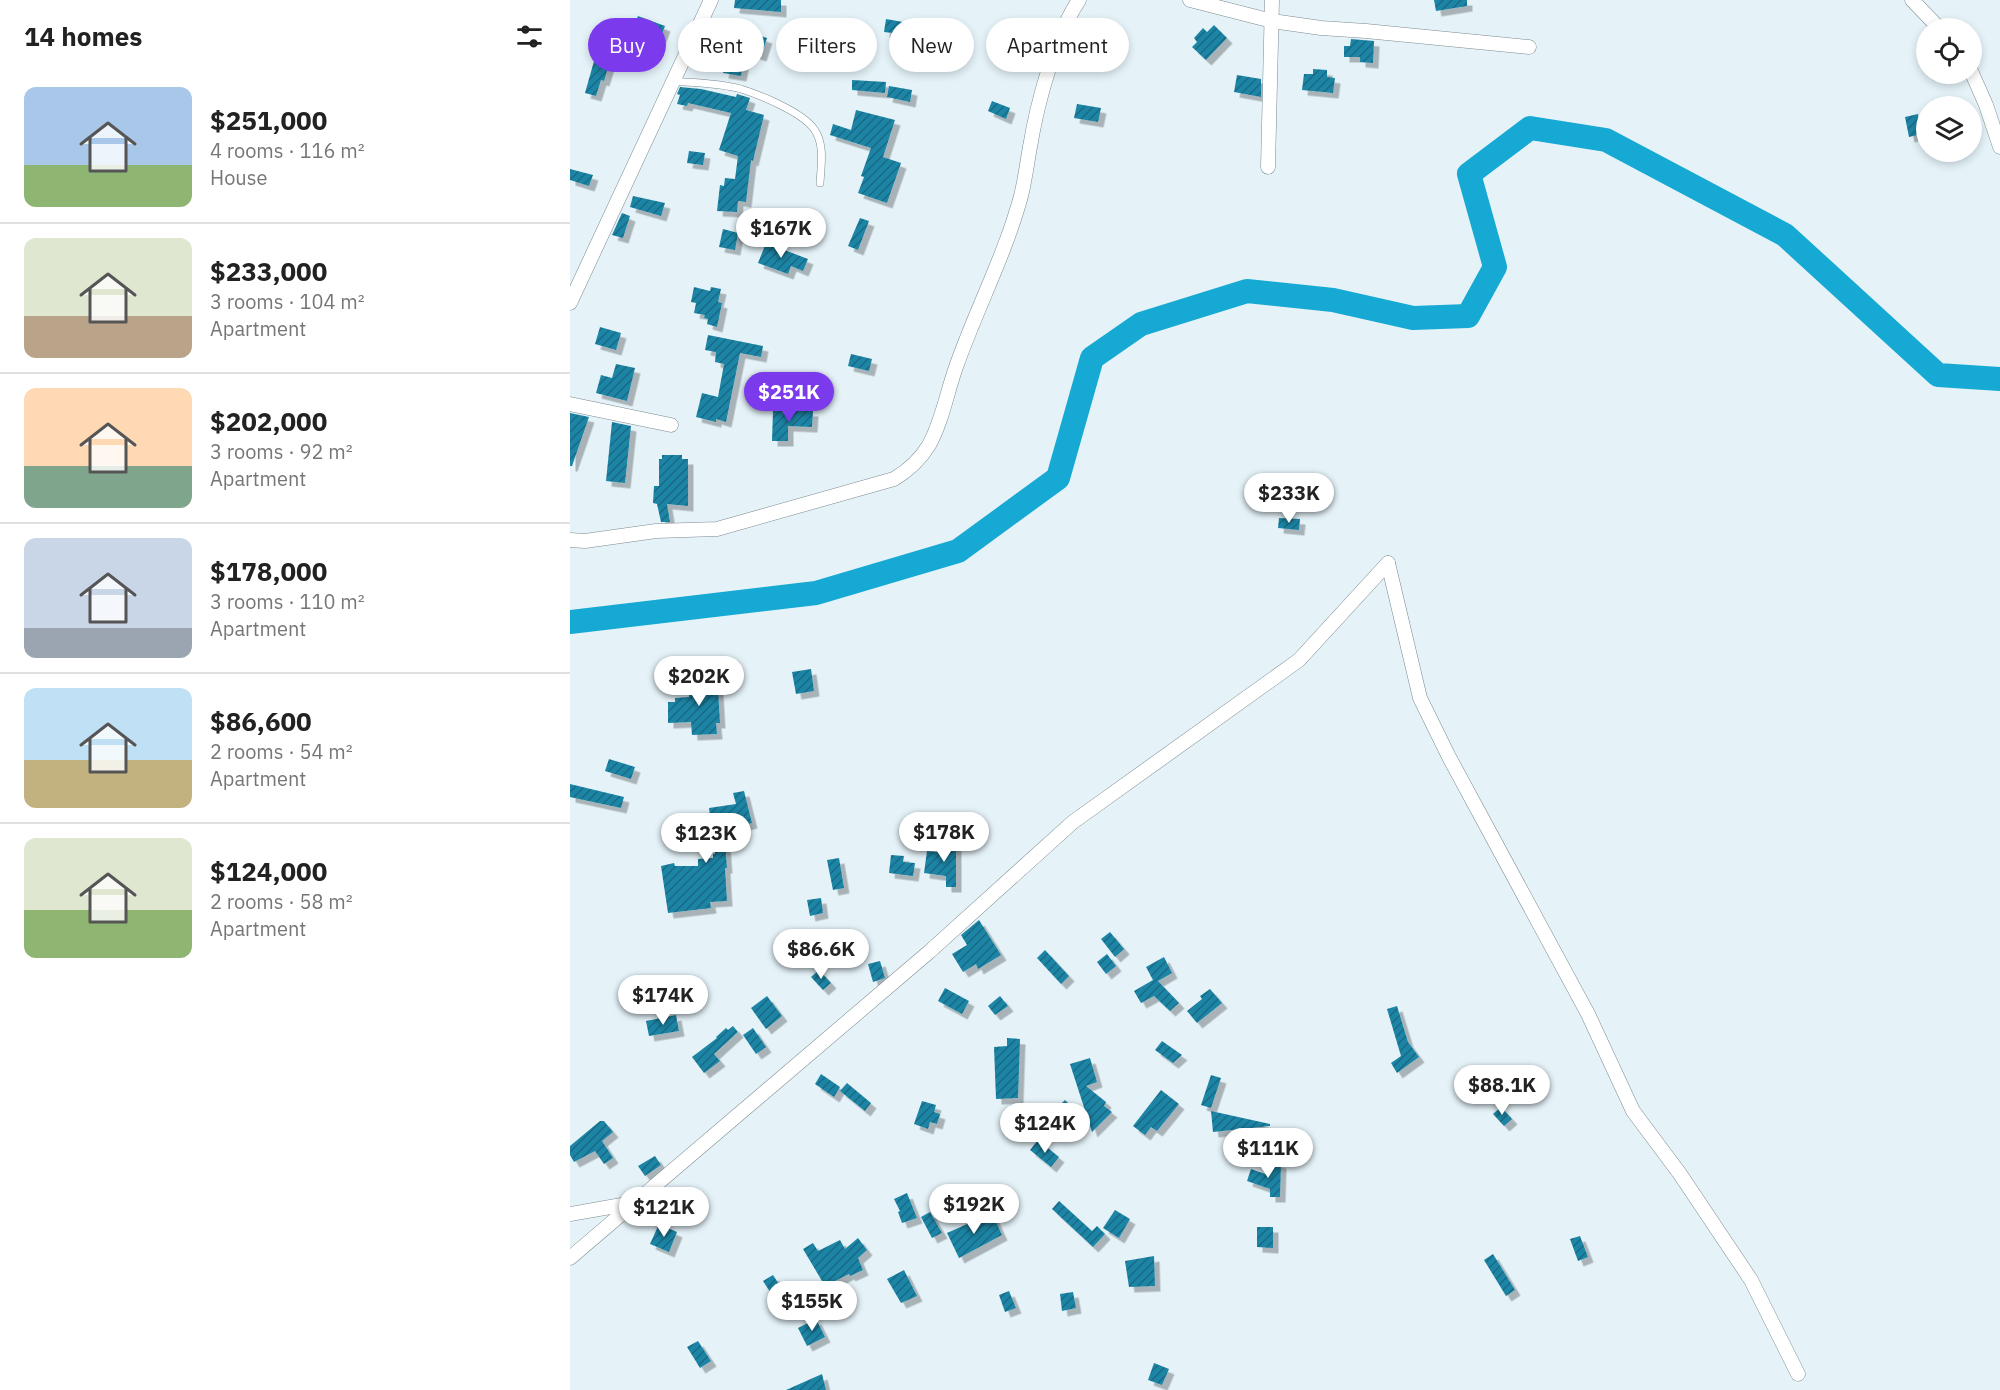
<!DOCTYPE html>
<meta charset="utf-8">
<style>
:root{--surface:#fff;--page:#f2f2f2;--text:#222;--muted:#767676;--line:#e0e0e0;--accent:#7c3aed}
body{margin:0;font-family:"IBM Plex Sans",sans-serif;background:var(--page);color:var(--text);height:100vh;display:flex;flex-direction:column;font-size:22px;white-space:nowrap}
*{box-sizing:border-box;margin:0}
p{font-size:20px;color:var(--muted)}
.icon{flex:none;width:33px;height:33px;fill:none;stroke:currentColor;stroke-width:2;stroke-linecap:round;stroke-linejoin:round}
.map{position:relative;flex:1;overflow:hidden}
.details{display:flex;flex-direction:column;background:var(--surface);width:570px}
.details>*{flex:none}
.hud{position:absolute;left:18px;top:18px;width:570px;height:54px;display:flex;gap:12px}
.fabs{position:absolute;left:1346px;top:18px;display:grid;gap:12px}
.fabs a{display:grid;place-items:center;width:66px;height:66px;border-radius:50%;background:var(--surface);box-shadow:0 3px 9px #0003;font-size:30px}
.price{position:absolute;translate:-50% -51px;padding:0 14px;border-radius:21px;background:#fff;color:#222;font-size:20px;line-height:39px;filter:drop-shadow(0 2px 3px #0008)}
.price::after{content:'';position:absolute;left:50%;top:36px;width:18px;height:14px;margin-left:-9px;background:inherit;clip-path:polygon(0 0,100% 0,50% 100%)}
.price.current{background:var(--accent);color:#fff}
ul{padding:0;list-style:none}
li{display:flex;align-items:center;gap:18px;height:150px;padding:0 24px}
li+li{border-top:2px solid var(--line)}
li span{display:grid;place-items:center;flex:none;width:168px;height:120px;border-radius:12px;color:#555}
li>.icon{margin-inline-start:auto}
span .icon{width:72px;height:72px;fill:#fffc;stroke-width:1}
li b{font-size:26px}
h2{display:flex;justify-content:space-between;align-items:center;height:72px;padding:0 24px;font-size:26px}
.chip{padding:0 21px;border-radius:27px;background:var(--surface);box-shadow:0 3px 9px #0003;font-size:21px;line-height:54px}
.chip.current{background:var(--accent);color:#fff}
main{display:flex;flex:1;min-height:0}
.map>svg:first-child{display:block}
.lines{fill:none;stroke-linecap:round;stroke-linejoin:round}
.river{stroke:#16a9d4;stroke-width:24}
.building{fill:url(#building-hatch);filter:url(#shadow)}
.service-casing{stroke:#7d8a90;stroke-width:8}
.minor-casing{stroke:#7d8a90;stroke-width:15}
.service{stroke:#fff;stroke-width:7}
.minor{stroke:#fff;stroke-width:14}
</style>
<main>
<section class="details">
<h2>14 homes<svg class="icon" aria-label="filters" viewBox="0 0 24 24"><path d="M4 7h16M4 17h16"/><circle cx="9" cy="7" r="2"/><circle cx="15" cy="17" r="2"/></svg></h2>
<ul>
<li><span style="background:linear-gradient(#a9c7e8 65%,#8fb573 0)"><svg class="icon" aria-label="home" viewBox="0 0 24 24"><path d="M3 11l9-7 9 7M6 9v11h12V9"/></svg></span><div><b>$251,000</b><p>4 rooms · 116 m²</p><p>House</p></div></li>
<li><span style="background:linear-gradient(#dfe7d0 65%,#b9a48a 0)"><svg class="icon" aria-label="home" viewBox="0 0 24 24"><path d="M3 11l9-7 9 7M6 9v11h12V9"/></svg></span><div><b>$233,000</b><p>3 rooms · 104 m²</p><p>Apartment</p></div></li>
<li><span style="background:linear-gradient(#ffd9b3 65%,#7fa58c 0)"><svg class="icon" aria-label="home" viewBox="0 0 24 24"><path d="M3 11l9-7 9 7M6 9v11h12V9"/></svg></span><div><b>$202,000</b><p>3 rooms · 92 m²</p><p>Apartment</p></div></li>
<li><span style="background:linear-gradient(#c9d6e8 75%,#9aa5b1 0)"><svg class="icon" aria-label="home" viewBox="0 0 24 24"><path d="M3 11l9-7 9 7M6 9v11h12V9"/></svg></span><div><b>$178,000</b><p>3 rooms · 110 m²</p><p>Apartment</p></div></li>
<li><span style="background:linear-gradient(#bfe0f5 60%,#c2b280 0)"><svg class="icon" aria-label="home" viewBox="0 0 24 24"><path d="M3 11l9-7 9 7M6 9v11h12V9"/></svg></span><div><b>$86,600</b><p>2 rooms · 54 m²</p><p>Apartment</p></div></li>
<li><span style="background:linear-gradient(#dfe7d0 60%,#8fb573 0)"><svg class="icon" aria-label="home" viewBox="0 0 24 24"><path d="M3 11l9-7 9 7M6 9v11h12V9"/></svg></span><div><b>$124,000</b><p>2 rooms · 58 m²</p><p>Apartment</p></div></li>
</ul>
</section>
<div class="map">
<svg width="1430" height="1390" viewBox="0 0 1430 1390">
<defs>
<pattern id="building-hatch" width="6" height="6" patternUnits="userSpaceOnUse" patternTransform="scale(1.5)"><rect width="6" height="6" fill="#1d85a5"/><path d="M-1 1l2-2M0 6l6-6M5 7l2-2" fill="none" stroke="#186b85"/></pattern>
<filter id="shadow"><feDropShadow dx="5.5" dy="5.5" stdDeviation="0" flood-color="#0004"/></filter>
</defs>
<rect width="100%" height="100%" fill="#e5f3f9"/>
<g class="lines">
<polyline class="river" points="0,622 246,593 388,551 488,478 522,358 571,324 677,291 763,300 843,318 898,316 925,267 899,174 960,128 1036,140 1215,235 1368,375 1430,379"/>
</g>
<g class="building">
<polygon points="165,0 211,0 211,12 164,8"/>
<polygon points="864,0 897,0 897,6 866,11"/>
<polygon points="68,16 95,26 90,39 63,28"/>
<polygon points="316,19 333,22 331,34 314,32"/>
<polygon points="644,25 657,38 636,60 622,47 627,42 624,38 633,28 637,32"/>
<polygon points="184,34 197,38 191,56 179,52"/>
<polygon points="781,39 804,41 803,63 790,62 790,57 774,57 774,46 780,46"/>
<polygon points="158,45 176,49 171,76 153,73"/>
<polygon points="28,47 43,51 34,81 31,80 26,96 15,93"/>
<polygon points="743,69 757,70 757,77 765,78 763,93 732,90 734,74 743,74"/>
<polygon points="667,75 691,79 691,97 664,92"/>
<polygon points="282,80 316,82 315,93 282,90"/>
<polygon points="319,86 342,90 340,102 317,97"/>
<polygon points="110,87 131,89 166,97 167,94 180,98 176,110 194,115 183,161 181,160 176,202 168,201 167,212 147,211 150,185 154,186 155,178 165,179 168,156 149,150 161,113 118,103 117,106 107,104 110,95 107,94"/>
<polygon points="422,101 440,108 436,119 418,111"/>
<polygon points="507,104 531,108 528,122 504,118"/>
<polygon points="286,110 325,120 313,157 331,163 317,203 288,193 294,177 291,176 301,148 260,135 263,124 281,130"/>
<polygon points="1348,114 1352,134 1339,137 1335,117"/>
<polygon points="119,151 135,153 133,165 117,163"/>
<polygon points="0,169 23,175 19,186 0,180"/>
<polygon points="63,196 95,203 91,216 60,207"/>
<polygon points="52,213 60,216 53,238 42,235"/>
<polygon points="290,218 299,221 288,250 278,246"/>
<polygon points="153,229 168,233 165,250 149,247"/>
<polygon points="196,243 238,259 233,271 221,266 218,274 188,263"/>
<polygon points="124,287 140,291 141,287 151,289 148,302 152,303 147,327 137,324 138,319 134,318 135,315 124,313 126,303 121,302"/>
<polygon points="30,327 51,333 46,350 25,344"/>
<polygon points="138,335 193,346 191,357 170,353 156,422 146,419 146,422 126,417 132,393 148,397 154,364 145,362 146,352 135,350"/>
<polygon points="281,354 302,359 299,371 278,366"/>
<polygon points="46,364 65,368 57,401 26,393 31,375 42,378"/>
<polygon points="203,410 243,411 242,427 218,426 218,441 202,441"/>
<polygon points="0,413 19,417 2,466 0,466"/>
<polygon points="42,422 61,426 55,483 36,481"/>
<polygon points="92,455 112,455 112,459 118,459 118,506 97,504 100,522 91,522 87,504 83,503 84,486 89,486 89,459 92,459"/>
<polygon points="709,518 730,519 729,530 708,528"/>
<polygon points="241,669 244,691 226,694 222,672"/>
<polygon points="153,671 153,689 148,689 150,723 146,723 147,734 122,735 121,722 98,723 98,702 105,702 105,698 119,697 119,688 141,687 141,672"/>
<polygon points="39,759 65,767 61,779 35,771"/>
<polygon points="0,784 54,797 51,808 0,797"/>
<polygon points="174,791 182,823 154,830 157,868 155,868 157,901 140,902 141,908 98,913 91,866 104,863 105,866 128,866 128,859 143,858 143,854 145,854 139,808 166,804 163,793"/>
<polygon points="376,837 386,837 386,887 376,887 376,876 354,873 357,851 376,853"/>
<polygon points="321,855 334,856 333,862 345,863 343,876 319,873"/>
<polygon points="269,858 274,888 263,890 257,860"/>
<polygon points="251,898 253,913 240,916 237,900"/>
<polygon points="409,920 431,955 408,969 406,964 393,972 382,954 397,945 391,935"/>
<polygon points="540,932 554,949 545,957 531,939"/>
<polygon points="235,944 257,946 255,957 234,954"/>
<polygon points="475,950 499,976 491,984 467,958"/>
<polygon points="537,954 546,966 536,974 527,962"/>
<polygon points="594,957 602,973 588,981 609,1003 600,1011 584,996 571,1003 564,991 583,980 576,967"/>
<polygon points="310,961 315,978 303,982 298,964"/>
<polygon points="249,970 261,983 253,990 241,977"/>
<polygon points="375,988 399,1001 392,1014 368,1001"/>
<polygon points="640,989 652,1003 627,1023 617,1011 632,999 630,996"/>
<polygon points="197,996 212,1016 196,1029 181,1008"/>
<polygon points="430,996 438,1006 425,1015 418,1006"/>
<polygon points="827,1006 838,1042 849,1057 827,1073 821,1063 831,1056 817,1009"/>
<polygon points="106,1015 109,1031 79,1036 76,1021"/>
<polygon points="163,1026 168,1032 144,1054 150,1061 134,1073 122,1057 147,1038 146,1037 156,1028 158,1030"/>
<polygon points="183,1028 196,1047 186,1054 173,1035"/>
<polygon points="437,1038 450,1039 448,1098 426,1099 424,1047 437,1046"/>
<polygon points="592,1041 612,1055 603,1063 585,1050"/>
<polygon points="520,1058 527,1082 516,1086 536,1102 534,1106 542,1112 522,1132 500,1064"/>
<polygon points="251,1074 270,1087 264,1097 245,1084"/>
<polygon points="641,1075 651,1078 641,1108 631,1105"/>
<polygon points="277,1083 301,1103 295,1111 270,1091"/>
<polygon points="591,1090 609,1104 587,1131 581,1127 575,1135 563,1126"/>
<polygon points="495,1100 511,1116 503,1125 486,1109"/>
<polygon points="352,1101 366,1105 364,1112 370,1114 367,1124 360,1122 358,1129 344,1124"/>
<polygon points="456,1104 457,1118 441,1119 440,1105"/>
<polygon points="931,1107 942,1119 934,1126 923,1114"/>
<polygon points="641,1111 700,1124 700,1126 643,1132"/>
<polygon points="30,1121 34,1121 43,1132 32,1141 43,1158 34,1164 25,1151 4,1162 0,1155 0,1146"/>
<polygon points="468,1140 489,1157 481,1167 460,1150"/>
<polygon points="85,1156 91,1165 75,1176 68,1166"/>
<polygon points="701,1161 711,1163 710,1197 700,1197 700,1189 677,1181 681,1169 698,1175"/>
<polygon points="337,1193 347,1218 332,1223 328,1212 330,1211 324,1199"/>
<polygon points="489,1201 522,1231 527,1226 535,1234 523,1247 482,1209"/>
<polygon points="545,1210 560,1219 549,1238 533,1228"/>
<polygon points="360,1212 372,1233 362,1238 351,1217"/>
<polygon points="422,1213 432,1235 389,1258 377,1233"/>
<polygon points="89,1224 107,1232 99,1252 80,1244"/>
<polygon points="687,1227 703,1227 703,1248 687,1247"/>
<polygon points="1010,1236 1018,1257 1008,1261 1000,1239"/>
<polygon points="288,1238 297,1250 288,1258 293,1270 280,1276 279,1274 255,1286 233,1249 243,1243 248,1251 270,1240 275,1249"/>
<polygon points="923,1254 945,1290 936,1296 914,1260"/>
<polygon points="584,1256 585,1286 559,1287 555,1261"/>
<polygon points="334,1270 347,1296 331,1303 317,1279"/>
<polygon points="203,1275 223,1306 213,1312 193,1281"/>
<polygon points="439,1291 446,1308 435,1312 429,1295"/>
<polygon points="503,1292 506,1308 492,1311 490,1294"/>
<polygon points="246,1319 255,1337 237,1346 228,1328"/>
<polygon points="128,1341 141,1361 130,1368 117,1347"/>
<polygon points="584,1363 599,1369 592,1385 578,1380"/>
<polygon points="252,1374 256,1390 216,1390"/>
</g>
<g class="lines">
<g class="service-casing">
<path id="service" d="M102 81C125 83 149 83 171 89 190 95 232 112 244 129 255 144 251 165 250 183"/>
</g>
<g class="minor-casing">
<g id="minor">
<polyline points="620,0 702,21 751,28 796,31 959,47"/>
<polyline points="1342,0 1369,28"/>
<polyline points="1401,71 1416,105 1430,147"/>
<polyline points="698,167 702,0"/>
<polyline points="0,303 141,0"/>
<polyline points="0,404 101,425"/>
<path d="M0 540 15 541 86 531 147 529 324 479C339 470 350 460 359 445 372 422 377 392 386 367 406 310 435 255 451 196 455 180 457 163 460 147 467 104 485 36 509 0"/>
<polyline points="818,563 850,698 879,757 1018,1014 1063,1111 1110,1174 1181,1280 1228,1374"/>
<polyline points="0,1214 63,1203"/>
<polyline points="0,1258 359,952 503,822 729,660 818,563"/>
</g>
</g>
<use href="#service" class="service"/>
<use href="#minor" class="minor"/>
</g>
</svg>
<div class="fabs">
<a><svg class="icon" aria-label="locate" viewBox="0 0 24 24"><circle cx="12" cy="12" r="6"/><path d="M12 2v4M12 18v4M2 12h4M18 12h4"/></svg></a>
<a><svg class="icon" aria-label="layers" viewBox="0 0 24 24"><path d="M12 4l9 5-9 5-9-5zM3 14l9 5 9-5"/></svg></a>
</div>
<b class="price" style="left:211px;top:259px">$167K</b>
<b class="price current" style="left:219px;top:423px">$251K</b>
<b class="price" style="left:719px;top:524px">$233K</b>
<b class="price" style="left:129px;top:707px">$202K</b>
<b class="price" style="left:374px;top:863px">$178K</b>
<b class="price" style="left:136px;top:864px">$123K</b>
<b class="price" style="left:251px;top:980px">$86.6K</b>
<b class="price" style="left:93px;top:1026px">$174K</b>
<b class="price" style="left:932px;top:1116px">$88.1K</b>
<b class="price" style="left:475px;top:1154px">$124K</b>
<b class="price" style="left:698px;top:1179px">$111K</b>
<b class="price" style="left:404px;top:1235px">$192K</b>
<b class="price" style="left:94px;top:1238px">$121K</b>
<b class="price" style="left:242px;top:1332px">$155K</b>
<div class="hud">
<a class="chip current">Buy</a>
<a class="chip">Rent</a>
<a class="chip">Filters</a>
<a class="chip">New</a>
<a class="chip">Apartment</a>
</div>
</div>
</main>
